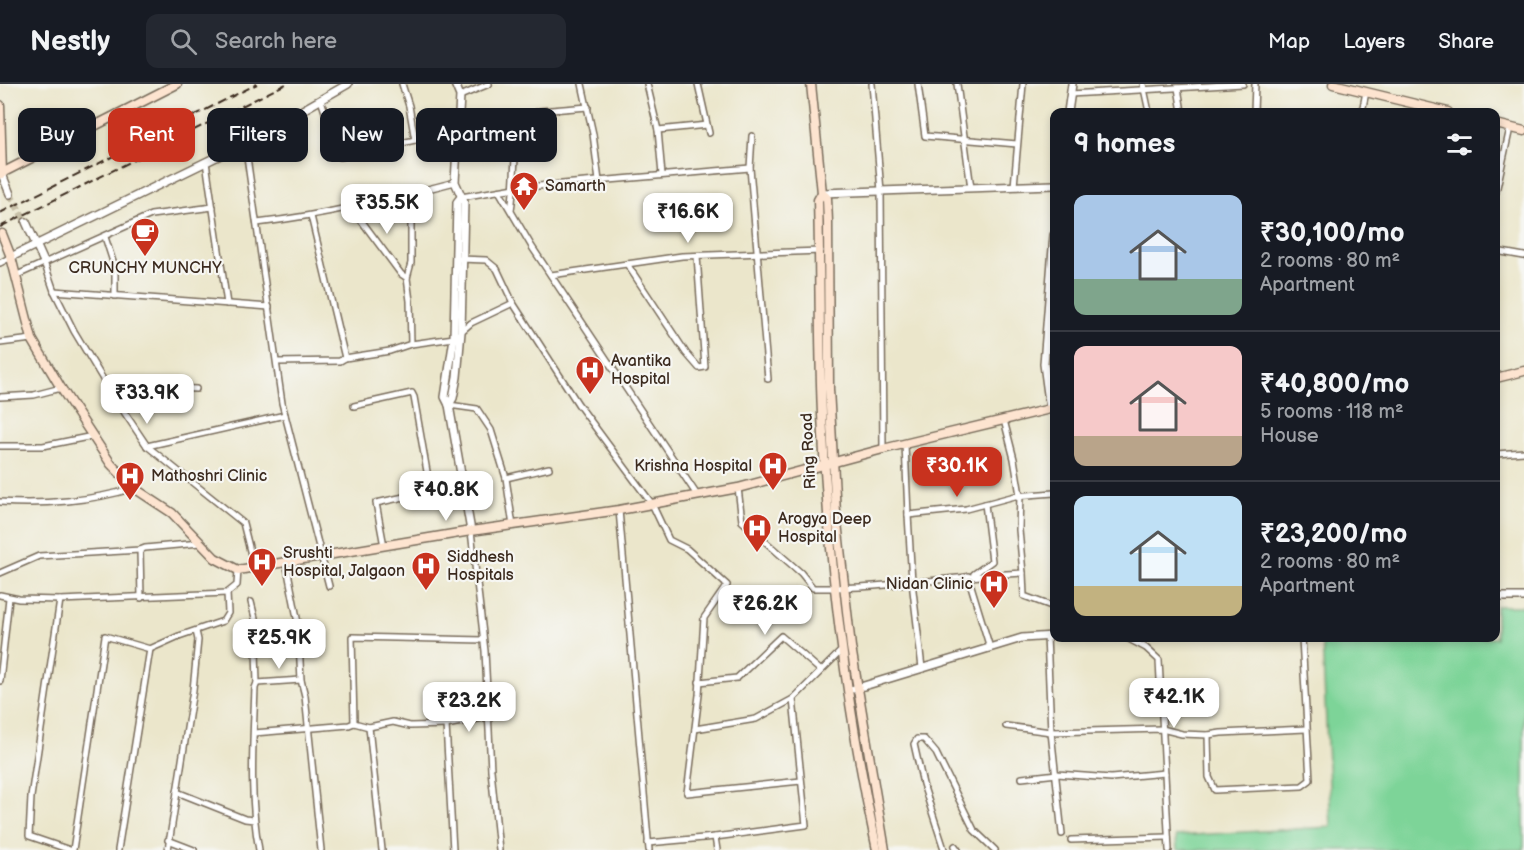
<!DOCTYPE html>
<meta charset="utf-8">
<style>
:root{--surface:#171b24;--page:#242831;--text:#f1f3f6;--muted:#9ea1a6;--line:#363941;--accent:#c8321e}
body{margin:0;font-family:"Balsamiq Sans",sans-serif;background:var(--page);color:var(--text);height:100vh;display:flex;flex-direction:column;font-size:22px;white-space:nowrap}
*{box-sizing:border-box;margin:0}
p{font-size:20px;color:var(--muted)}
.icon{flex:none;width:33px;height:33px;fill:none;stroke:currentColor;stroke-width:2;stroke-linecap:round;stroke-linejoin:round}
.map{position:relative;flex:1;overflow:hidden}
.details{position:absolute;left:1050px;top:24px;width:450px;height:534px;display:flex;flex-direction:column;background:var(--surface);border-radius:12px;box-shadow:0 3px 9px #0003}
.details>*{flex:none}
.guide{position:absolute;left:18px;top:24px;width:570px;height:54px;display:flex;gap:12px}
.price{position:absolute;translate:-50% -51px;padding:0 14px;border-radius:12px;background:#fff;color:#222;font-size:20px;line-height:39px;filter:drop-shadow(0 2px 3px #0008)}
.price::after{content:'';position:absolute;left:50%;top:36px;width:18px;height:14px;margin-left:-9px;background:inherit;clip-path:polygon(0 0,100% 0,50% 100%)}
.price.current{background:var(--accent);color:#fff}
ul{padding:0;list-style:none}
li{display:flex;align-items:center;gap:18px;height:150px;padding:0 24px}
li+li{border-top:2px solid var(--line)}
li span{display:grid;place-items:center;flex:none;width:168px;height:120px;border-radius:12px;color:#555}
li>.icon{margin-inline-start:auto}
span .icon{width:72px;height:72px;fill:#fffc;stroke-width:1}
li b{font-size:26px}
h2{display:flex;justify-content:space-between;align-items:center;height:72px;padding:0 24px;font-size:26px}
.tag{padding:0 21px;border-radius:12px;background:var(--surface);box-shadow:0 3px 9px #0003;font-size:21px;line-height:54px}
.tag.current{background:var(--accent);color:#fff}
header{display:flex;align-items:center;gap:36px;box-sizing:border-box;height:84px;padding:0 30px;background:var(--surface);border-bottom:2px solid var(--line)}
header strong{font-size:28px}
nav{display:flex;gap:33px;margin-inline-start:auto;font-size:21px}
.search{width:420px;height:54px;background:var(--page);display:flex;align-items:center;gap:15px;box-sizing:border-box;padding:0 21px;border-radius:12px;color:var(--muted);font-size:22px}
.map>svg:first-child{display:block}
.green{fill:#7dd498;stroke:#5c7f5b;stroke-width:1.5}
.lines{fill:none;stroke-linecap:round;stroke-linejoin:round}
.tertiary-tunnel{stroke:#c8c0a8;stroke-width:7;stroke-dasharray:7 3.5;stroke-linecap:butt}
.minor-casing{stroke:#796c5b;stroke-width:8}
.tertiary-casing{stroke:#796c5b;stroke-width:10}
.secondary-casing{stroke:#796c5b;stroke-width:11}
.minor{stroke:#fff;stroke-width:5}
.tertiary{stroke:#fff;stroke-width:7}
.secondary{stroke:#fde4d0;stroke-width:8}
.rail{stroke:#3b2a1e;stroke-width:2;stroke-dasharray:9 4.5;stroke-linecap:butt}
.labels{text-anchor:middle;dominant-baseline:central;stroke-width:4.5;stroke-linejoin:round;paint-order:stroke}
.poi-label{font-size:16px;fill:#3b2a1e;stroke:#f6f6f2;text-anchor:start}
.street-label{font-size:16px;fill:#3b2a1e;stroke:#f6f6f2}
</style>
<header>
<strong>Nestly</strong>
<div class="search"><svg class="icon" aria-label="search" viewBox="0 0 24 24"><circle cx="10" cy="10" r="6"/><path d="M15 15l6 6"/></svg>Search here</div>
<nav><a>Map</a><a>Layers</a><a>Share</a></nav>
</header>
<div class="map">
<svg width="1524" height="766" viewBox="0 0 1524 766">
<rect width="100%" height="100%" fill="#f6f6f2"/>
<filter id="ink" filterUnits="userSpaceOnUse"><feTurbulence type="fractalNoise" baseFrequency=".0167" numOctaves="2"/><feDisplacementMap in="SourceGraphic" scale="12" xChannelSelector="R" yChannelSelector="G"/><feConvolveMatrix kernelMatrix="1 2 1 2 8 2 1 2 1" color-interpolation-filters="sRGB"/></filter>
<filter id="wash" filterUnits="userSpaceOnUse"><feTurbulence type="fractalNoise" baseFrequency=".008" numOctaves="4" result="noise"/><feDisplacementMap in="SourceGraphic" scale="24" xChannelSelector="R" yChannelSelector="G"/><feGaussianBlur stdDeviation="1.35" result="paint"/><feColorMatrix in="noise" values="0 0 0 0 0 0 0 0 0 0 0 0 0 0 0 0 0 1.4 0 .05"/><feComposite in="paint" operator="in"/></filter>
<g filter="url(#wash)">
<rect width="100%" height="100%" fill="#ebe6cb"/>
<polygon class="green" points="1496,522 1524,522 1524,766 1177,766 1176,752 1331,743 1322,554 1496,554"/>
</g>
<g filter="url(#ink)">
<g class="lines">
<polyline class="tertiary-tunnel" points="10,110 26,138"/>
<g class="minor-casing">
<g id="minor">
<polyline points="402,0 409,22 415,56"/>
<polyline points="582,0 593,50 599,97"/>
<polyline points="647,0 658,46 662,91"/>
<polyline points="698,0 709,49"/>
<polyline points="872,0 881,107 883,365"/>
<polyline points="918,0 925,52 1017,60"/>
<polyline points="957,0 971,104"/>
<polyline points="1143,0 1149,28"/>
<polyline points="1178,4 1182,28"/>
<polyline points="1070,10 1243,0"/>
<polyline points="460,12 489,0"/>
<polyline points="321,16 340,73 415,56 458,48"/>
<polyline points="1254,28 1255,0"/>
<polyline points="1362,28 1366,8"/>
<polyline points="658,46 707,41"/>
<polyline points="752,52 750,84 768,295"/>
<polyline points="245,59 282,319 329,502"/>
<polyline points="206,78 227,220"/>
<polyline points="1014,102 1023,0"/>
<polyline points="499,107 532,163 697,411"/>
<polyline points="1496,108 1510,44"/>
<polyline points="411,109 411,179 407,194 410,217 411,260"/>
<polyline points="461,113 515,104 750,84"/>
<polyline points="352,124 401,190 407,194"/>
<path d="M511 126C516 96 512 64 522 35L539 27 588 23"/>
<polyline points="311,132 345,274"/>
<path d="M257 139C325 131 390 115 455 98"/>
<polyline points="105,153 115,184 115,212"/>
<polyline points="1496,167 1524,172"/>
<polyline points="460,175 486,176 497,185 513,219 578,320 652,420 669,456 687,465 727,501 704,534 699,611 687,709 801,697"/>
<polyline points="44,178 54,207 74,247 110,307 147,362 243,439 254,483"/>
<polyline points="0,179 11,173"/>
<polyline points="627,180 686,269 699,284 705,283 697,172"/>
<polyline points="551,191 682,172 821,167"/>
<polyline points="15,192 151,131 213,123"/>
<polyline points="54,207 269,223"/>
<polyline points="0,259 32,255"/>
<polyline points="277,278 340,277 345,274 390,267 411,260 454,254 471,239 513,219"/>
<polyline points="110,307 127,302 196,305"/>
<polyline points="0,313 34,311 61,304"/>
<polyline points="449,321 477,325 491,346 506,394 513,442"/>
<polyline points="354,322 412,309 414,313 429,399 418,410 376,419 384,462"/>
<polyline points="905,360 908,431 966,425 1015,412 1054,409"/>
<polyline points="0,362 43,362 93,352"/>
<polyline points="147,362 285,331"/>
<polyline points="1496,370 1524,368"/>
<polyline points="506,394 549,384"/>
<path d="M738 404 742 437 801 489 813 504C883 505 953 492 1023 489L1019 446 1020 411 1014 375 1004 336"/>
<path d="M0 418C43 421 92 417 134 404"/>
<polyline points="619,426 649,766"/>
<polyline points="908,431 912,498 922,584"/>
<polyline points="471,447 485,567 491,686 499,766"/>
<polyline points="140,466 141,514"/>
<polyline points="286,478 298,539 301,596 305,612 321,766"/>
<polyline points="0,489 39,472 140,466 145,464 200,459"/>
<polyline points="1023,489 1024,512 1054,523"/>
<polyline points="974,490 992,477 985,420"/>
<polyline points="968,492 990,564"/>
<polyline points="0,511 19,515 60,516 227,509"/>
<polyline points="60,516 31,713 29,752 70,766"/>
<path d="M251 518 255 534 257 599 255 604C253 658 249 713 259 766"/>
<polyline points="1047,552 1051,648 1062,750"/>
<polyline points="1127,554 1146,564 1159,576 1169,766"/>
<polyline points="0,597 9,514"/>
<polyline points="699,598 737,594 781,552 820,586"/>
<polyline points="257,599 301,596"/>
<polyline points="354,639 352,553 483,556"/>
<polyline points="446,641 453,766"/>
<polyline points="1006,642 1051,648 1162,645 1182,650 1208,651 1221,649 1306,645"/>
<polyline points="369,643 382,766"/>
<polyline points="695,645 756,635 793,615"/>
<polyline points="254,649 349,641 354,639 369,643 393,638 410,642 446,641 488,633"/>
<polyline points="1208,651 1209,693 1215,706 1302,702 1310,696 1302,554"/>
<polyline points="1022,694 1057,690 1111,694 1165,689"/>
<polyline points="177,708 245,735 254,736"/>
<polyline points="168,756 194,766"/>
<polyline points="1071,756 1168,753"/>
<polyline points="648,759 715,753"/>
<polyline points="955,762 958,766"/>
<polyline points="944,765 923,700 914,660 917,655 924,655 936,669 974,746 995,766"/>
<polyline points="73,766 105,552 150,565 179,552 223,537 228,529 227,509 237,501 238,486"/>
<polyline points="118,766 150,565"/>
<polyline points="168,766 193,606 198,556 196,547"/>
<polyline points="717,766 715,753 806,741 793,615 843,565"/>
</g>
</g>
<g class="tertiary-casing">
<g id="tertiary">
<polyline points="1068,28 1072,0"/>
<polyline points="2,90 10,110"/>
<polyline points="822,109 1054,101"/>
<polyline points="461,113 457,118 454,254 445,313 449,321 471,447"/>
<polyline points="26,138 44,178"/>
<polyline points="11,173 245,59 348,0"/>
<polyline points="449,321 453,314 457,293 461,248 464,118 455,98 460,12 455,0"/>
<polyline points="1050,325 1044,280 1054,151"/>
<polyline points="1496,513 1524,513"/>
<polyline points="854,605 1022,554 1054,552"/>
</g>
</g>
<g class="secondary-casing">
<g id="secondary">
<path d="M811 0 822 109 818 116C820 187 819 258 822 330 828 476 846 622 877 766"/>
<polyline points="1333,0 1448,28"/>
<polyline points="0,21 2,90"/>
<polyline points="1496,40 1524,47"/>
<polyline points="0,90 177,0"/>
<polyline points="822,109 827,114 828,138 829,305 836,429 851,563 885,766"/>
<polyline points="2,150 11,173 32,255 61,304 111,380 134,404 172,429 215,474 238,486 471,447 619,426 738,404 883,365 1054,324"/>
<polyline points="1496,294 1524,287"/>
</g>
</g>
<use href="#minor" class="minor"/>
<use href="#tertiary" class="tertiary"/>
<use href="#secondary" class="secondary"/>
<g class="rail">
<polyline points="0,129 257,0"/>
<polyline points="0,143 286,0"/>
</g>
</g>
</g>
<defs>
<g id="temple-pin" transform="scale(1.5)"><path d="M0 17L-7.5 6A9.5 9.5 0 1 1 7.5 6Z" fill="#c8321e" stroke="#f6f6f2"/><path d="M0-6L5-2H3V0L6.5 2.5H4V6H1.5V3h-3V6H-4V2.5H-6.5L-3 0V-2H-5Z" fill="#fff"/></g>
<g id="cafe-pin" transform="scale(1.5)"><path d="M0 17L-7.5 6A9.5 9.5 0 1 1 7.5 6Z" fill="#c8321e" stroke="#f6f6f2"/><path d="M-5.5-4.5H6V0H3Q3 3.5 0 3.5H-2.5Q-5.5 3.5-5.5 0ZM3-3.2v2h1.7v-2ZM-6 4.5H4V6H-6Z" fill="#fff"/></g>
<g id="hospital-pin" transform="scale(1.5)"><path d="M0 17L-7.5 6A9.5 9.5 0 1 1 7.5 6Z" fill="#c8321e" stroke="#f6f6f2"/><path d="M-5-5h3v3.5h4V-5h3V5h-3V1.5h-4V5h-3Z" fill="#fff"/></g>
</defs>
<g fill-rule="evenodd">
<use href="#temple-pin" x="524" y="102"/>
<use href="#cafe-pin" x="145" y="148"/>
<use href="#hospital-pin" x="590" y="286"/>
<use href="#hospital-pin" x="773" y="382"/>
<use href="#hospital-pin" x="130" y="392"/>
<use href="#hospital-pin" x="757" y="444"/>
<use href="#hospital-pin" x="262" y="478"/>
<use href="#hospital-pin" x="426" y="482"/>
<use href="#hospital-pin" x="994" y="500"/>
</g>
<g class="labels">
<g class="poi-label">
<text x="545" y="102">Samarth</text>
<text x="145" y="184" text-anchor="middle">CRUNCHY MUNCHY</text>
<text x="611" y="277">Avantika<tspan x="611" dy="18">Hospital</tspan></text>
<text x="752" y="382" text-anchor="end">Krishna Hospital</text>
<text x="151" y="392">Mathoshri Clinic</text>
<text x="778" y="435">Arogya Deep<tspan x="778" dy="18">Hospital</tspan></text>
<text x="283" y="469">Srushti<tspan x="283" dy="18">Hospital, Jalgaon</tspan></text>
<text x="447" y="473">Siddhesh<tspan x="447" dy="18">Hospitals</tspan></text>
<text x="973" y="500" text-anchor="end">Nidan Clinic</text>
</g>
<g class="street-label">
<text transform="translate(809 367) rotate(-93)">Ring Road</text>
</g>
</g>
</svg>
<b class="price" style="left:387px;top:151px">₹35.5K</b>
<b class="price" style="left:688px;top:160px">₹16.6K</b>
<b class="price" style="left:147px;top:341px">₹33.9K</b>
<b class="price current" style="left:957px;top:414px">₹30.1K</b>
<b class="price" style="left:446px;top:438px">₹40.8K</b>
<b class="price" style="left:765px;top:552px">₹26.2K</b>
<b class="price" style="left:279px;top:586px">₹25.9K</b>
<b class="price" style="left:1174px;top:645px">₹42.1K</b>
<b class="price" style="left:469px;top:649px">₹23.2K</b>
<div class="guide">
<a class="tag">Buy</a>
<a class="tag current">Rent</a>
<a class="tag">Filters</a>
<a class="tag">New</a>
<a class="tag">Apartment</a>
</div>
<section class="details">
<h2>9 homes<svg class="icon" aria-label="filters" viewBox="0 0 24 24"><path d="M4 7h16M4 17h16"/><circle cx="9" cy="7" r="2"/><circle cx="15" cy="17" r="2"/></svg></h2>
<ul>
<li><span style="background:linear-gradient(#a9c7e8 70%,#7fa58c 0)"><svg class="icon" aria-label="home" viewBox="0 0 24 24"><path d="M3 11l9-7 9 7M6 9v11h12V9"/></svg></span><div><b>₹30,100/mo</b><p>2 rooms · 80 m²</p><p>Apartment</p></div></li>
<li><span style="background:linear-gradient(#f6c9c9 75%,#b9a48a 0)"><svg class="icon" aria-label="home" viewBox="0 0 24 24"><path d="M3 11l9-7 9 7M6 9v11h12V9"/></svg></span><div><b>₹40,800/mo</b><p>5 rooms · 118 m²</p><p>House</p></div></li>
<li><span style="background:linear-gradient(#bfe0f5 75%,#c2b280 0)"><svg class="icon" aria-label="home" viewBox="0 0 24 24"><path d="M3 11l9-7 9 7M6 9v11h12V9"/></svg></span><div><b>₹23,200/mo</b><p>2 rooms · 80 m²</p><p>Apartment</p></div></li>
</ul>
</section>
</div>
